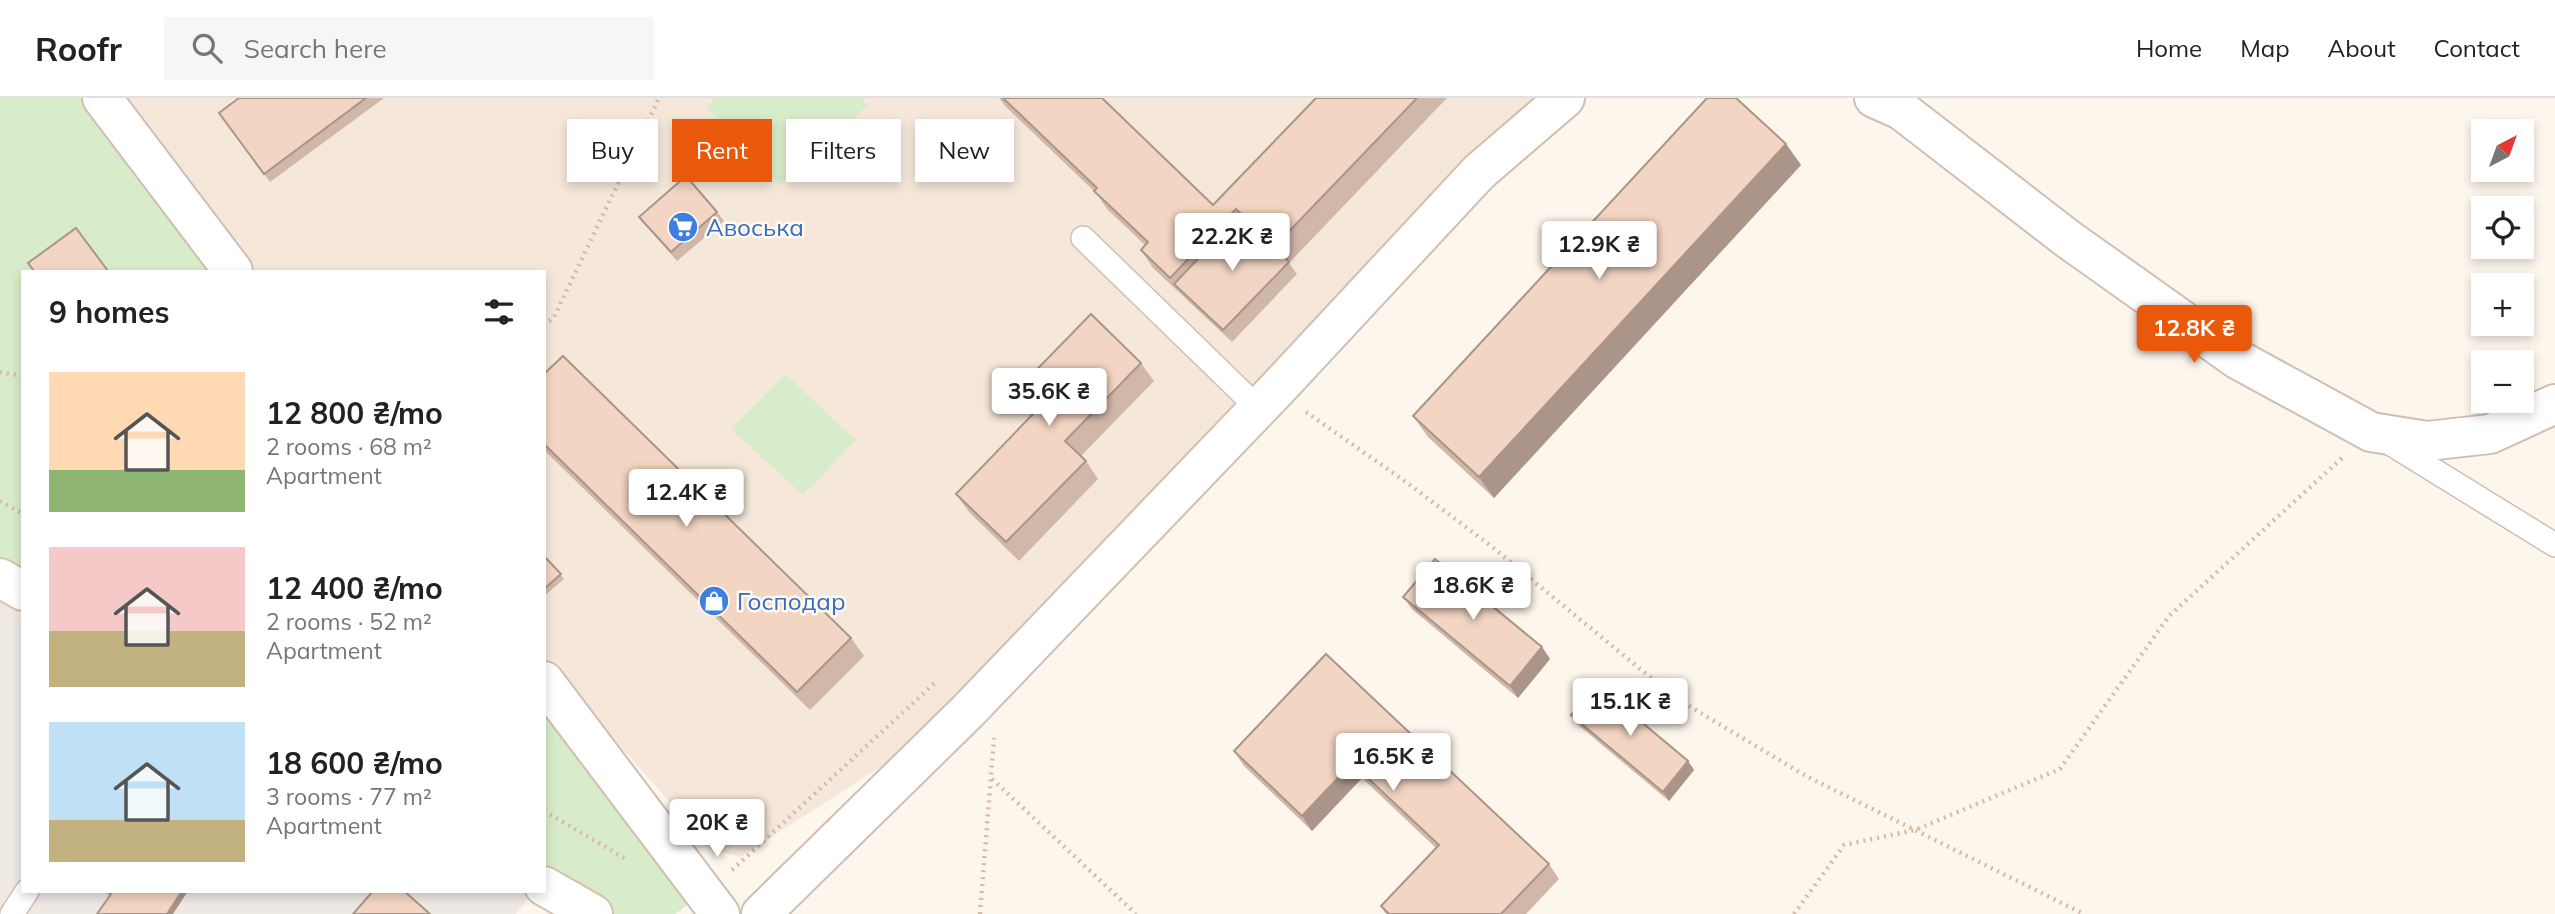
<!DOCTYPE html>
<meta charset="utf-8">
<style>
:root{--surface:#fff;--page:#f6f6f6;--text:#222;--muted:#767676;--line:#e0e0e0;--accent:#ea580c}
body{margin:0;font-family:Mulish,sans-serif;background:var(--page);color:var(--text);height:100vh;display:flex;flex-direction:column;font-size:26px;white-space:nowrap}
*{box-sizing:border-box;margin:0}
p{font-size:23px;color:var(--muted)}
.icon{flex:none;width:38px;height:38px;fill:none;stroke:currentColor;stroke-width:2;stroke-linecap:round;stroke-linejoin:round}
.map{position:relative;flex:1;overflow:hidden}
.drawer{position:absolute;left:21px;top:172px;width:525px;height:623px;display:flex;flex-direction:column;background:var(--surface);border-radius:0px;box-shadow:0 4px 10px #0003}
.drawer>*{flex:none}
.banner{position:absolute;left:567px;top:21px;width:665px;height:63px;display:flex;gap:14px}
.needle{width:46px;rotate:41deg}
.buttons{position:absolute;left:2471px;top:21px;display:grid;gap:14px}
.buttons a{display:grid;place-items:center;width:63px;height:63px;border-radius:0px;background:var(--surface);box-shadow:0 4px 10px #0003;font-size:35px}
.price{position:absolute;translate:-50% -60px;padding:0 16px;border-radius:7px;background:#fff;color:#222;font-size:23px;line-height:46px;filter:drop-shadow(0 2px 4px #0008)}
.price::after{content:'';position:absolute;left:50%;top:42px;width:21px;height:16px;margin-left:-10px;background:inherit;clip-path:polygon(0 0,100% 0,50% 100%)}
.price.on{background:var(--accent);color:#fff}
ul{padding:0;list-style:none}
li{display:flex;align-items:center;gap:21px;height:175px;padding:0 28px}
li span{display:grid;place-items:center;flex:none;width:196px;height:140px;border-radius:0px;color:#555}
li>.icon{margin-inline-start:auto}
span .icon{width:84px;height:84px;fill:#fffc;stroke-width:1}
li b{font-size:30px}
h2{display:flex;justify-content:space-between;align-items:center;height:84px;padding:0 28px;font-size:30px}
.chip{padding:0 24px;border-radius:0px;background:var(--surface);box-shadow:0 4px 10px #0003;font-size:24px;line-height:63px}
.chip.on{background:var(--accent);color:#fff}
header{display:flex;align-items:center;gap:42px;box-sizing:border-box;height:98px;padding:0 35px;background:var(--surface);border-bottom:2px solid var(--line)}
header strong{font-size:33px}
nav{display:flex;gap:38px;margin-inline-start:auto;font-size:24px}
.search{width:490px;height:63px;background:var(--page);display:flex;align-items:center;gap:18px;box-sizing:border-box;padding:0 24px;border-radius:0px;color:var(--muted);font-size:26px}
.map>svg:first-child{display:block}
.residential{fill:#f5e8da}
.industrial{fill:#efe9e4}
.green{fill:#d8ecc9}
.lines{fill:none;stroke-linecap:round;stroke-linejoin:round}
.lane-casing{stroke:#d1beb0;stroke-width:26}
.street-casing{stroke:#d1beb0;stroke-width:42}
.secondary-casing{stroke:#d6c0b0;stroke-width:42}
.path{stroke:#d9b8a5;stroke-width:4.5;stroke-dasharray:2 5;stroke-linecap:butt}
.lane{stroke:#fff;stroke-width:23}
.street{stroke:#fff;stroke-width:38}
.secondary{stroke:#fff;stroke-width:38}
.wall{fill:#d1b7a8}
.shaded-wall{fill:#aa9588}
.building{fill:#f3d5c3;stroke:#aa9588;stroke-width:2}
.labels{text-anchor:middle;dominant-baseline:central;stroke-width:5;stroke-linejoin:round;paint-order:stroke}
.shop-label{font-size:24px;fill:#366cbe;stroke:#fffaf3;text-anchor:start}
</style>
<header>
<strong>Roofr</strong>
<div class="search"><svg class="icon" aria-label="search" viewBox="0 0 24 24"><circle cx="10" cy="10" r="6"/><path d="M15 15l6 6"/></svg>Search here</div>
<nav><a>Home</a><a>Map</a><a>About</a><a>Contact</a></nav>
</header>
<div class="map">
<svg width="2555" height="816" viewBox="0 0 2555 816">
<rect width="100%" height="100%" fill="#fdf6ec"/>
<polygon class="residential" points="102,0 1565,0 968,613 740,759 711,751 544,561 544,173 233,173"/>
<polygon class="industrial" points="0,480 23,493 23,793 534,793 516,816 0,816"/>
<g class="green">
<polygon points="0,0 102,0 233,173 23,173 23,493 0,480"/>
<polygon points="715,0 861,0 868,7 781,87 706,9"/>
<polygon points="785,276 856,342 803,397 731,331"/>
<polygon points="544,583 704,794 675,816 593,816 544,788"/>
</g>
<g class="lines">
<g class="lane-casing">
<g id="lane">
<polyline points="1083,140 1258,310"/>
<polyline points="2388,344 2555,447"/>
<polyline points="12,816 27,793"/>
</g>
</g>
<g class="street-casing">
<g id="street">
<polyline points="102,0 233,173"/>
<polyline points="1874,0 1901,12 2068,141 2237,261 2371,334 2427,343 2490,336 2555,306"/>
<polyline points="544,583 720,816"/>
<polyline points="761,816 968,613 1277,291 1479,74 1565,0"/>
</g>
</g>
<g class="secondary-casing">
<g id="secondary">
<polyline points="0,480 23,493"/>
<polyline points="544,788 593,816"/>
</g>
</g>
<g class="path">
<polyline points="544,228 554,219 659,0"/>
<polyline points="0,274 23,278"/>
<polyline points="1306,314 1406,384 1491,448 1674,599 1806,678 2084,816"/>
<polyline points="0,403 23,416"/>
<polyline points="992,681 1136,816"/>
<polyline points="544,713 628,762"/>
<polyline points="732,772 937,583"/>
<polyline points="980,816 994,640"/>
<polyline points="1794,816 1844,747 1915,732 2060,671 2169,518 2342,360"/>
</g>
<use href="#lane" class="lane"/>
<use href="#street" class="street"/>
<use href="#secondary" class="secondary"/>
</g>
<g class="wall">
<polygon points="239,0 384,0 270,84 219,15"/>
<polygon points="999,0 1102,0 1213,107 1316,0 1447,0 1289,165 1297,176 1232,244 1153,170 1141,152 1145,147 1107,111 1096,95 1005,8"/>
<polygon points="1786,46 1801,67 1494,400 1428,339 1413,318"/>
<polygon points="717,114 724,123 677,163 646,127 639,119"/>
<polygon points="1141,265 1154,283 1081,358 1086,363 1098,381 1019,463 969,414 956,396 1031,319 1026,314 1013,296"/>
<polygon points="544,276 851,540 864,558 810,612 544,352"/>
<polygon points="544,457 564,481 544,498"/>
<polygon points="1403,499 1542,549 1550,561 1518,600 1412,511"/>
<polygon points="1326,556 1549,766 1559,781 1526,816 1386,816 1381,808 1436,750 1362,680 1312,733 1244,668 1234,653"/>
<polygon points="1571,617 1688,663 1694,672 1669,703 1577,626"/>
</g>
<g class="shaded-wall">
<polygon points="1786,46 1801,67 1494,400 1479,379"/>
<polygon points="1542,549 1550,561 1518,600 1510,588"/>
<polygon points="1688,663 1694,672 1669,703 1663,694"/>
<polygon points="1352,665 1362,680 1312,733 1302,718"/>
<polygon points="182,793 188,793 173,816 167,816"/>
</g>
<g class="building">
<polygon points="239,0 366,0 264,76 219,15"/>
<polygon points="1003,0 1102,0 1213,107 1316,0 1417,0 1275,148 1236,111 1170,180 1141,152 1148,144 1094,93 1097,90"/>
<polygon points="1707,0 1736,0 1786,46 1479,379 1413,318"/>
<polygon points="686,78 717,114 671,154 639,119"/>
<polygon points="1240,117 1289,164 1223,232 1174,186"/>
<polygon points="76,130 108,173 34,173 28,165"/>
<polygon points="1091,216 1141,265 1065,343 1086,363 1006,444 956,396 1033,316 1013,296"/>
<polygon points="563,258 851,540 797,594 544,346 544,276"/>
<polygon points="544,458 561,476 544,491"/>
<polygon points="1435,461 1542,549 1510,588 1403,499"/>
<polygon points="1326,556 1549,766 1501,816 1389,816 1381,808 1439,747 1352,665 1302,718 1234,653"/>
<polygon points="1596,586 1688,663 1663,694 1571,617"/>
<polygon points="105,793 182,793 167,816 97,816 111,796"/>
<polygon points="373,793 404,793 430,816 353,816"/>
</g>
<defs>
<g id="supermarket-disc" transform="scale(1.575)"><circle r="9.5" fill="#3f7fe0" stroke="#fffaf3"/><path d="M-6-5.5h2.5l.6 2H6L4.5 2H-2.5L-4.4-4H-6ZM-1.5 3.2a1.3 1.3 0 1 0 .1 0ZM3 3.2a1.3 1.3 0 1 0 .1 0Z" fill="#fff"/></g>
<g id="shop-disc" transform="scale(1.575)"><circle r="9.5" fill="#3f7fe0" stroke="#fffaf3"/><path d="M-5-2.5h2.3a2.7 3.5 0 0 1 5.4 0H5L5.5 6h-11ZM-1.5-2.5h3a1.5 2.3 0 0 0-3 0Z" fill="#fff"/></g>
</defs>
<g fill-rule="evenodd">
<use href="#supermarket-disc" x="683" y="129"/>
<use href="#shop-disc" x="714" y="503"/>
</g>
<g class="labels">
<g class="shop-label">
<text x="706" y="129">Авоська</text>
<text x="737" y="503">Господар</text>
</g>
</g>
</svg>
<div class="buttons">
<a><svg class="needle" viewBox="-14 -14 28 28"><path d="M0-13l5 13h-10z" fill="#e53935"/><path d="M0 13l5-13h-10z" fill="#767676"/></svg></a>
<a><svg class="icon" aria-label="locate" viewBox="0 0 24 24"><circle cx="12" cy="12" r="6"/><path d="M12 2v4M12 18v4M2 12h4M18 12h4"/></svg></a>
<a>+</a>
<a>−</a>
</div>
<b class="price" style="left:1232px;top:175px">22.2K ₴</b>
<b class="price" style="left:1599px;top:183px">12.9K ₴</b>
<b class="price on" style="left:2194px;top:267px">12.8K ₴</b>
<b class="price" style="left:1049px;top:330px">35.6K ₴</b>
<b class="price" style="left:686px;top:431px">12.4K ₴</b>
<b class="price" style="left:1473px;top:524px">18.6K ₴</b>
<b class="price" style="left:1630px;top:640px">15.1K ₴</b>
<b class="price" style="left:1393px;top:695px">16.5K ₴</b>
<b class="price" style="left:717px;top:761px">20K ₴</b>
<div class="banner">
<a class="chip">Buy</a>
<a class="chip on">Rent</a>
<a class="chip">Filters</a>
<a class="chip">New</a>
</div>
<section class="drawer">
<h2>9 homes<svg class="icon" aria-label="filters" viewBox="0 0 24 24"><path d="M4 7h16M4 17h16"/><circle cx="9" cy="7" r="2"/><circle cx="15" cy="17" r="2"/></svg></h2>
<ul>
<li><span style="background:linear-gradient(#ffd9b3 70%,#8fb573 0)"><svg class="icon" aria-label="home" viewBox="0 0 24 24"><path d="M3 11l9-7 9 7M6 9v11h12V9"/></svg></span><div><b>12 800 ₴/mo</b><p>2 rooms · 68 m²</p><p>Apartment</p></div></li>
<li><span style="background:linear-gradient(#f6c9c9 60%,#c2b280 0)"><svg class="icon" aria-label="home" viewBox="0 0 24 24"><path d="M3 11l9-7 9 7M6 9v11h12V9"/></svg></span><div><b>12 400 ₴/mo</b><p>2 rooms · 52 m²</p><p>Apartment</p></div></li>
<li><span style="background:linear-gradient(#bfe0f5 70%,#c2b280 0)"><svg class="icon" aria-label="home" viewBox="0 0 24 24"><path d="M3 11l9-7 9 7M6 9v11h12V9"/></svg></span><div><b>18 600 ₴/mo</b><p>3 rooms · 77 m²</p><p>Apartment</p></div></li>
</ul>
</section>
</div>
